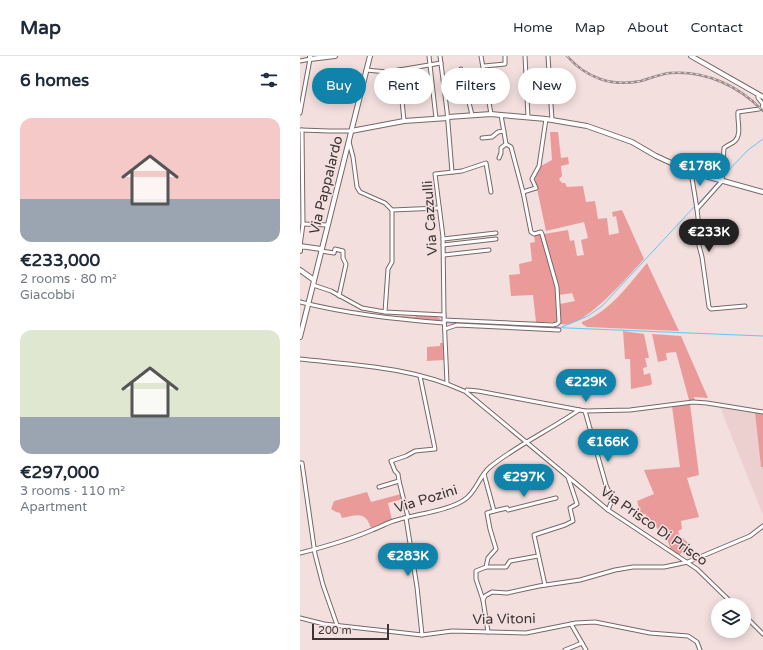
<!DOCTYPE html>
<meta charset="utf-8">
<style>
:root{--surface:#fff;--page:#f2f2f3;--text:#1f2937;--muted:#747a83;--line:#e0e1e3;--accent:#0f83a9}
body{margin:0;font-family:"Varela Round",sans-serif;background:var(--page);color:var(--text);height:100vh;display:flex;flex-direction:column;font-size:15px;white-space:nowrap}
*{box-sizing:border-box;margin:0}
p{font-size:13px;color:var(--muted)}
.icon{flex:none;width:22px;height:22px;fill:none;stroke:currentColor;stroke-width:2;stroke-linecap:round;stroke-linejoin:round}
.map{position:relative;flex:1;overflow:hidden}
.panel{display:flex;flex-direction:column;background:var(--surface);width:300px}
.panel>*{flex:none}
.hud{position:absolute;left:12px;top:12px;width:380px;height:36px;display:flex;gap:8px}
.fabs{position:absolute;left:411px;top:542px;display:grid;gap:8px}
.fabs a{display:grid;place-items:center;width:40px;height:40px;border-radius:50%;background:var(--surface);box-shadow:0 2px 10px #0003;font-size:20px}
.scale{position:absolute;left:12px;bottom:10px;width:77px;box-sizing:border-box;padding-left:4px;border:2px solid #3c3434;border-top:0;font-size:11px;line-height:14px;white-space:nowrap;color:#3c3434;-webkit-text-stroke:3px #f2dfde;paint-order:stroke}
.price{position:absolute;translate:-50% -34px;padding:0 9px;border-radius:14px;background:var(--accent);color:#fff;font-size:13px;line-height:26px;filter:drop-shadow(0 1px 2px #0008)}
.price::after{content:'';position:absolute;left:50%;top:24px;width:12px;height:9px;margin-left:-6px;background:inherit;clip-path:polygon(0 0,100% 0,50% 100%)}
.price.active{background:#222;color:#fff}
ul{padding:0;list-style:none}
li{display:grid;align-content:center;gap:8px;height:212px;padding:0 20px}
li span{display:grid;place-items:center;height:124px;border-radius:12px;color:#555}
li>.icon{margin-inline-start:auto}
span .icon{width:72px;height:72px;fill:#fffc;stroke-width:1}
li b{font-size:17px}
h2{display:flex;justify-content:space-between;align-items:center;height:48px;padding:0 20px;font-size:17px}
.chip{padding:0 14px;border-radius:18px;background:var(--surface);box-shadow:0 2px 10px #0003;font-size:14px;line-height:36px}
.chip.active{background:var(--accent);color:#fff}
header{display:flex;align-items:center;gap:24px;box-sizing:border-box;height:56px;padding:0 20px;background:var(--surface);border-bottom:1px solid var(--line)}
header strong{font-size:19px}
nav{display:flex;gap:22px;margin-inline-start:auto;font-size:14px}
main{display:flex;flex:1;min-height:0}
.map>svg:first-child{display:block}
.built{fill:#ebd0cf}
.green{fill:#ea9b99}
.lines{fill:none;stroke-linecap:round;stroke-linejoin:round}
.stream{stroke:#5dcaf7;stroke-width:1}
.street-casing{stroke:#786867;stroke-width:5}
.secondary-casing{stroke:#786867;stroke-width:6}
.street{stroke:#fff;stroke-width:3}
.secondary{stroke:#fff;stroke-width:4}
.rail-casing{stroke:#988b8a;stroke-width:2.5}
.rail{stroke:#f2dfde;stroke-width:1;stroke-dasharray:3;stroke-linecap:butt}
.labels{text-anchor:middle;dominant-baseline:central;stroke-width:3;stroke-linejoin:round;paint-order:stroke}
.street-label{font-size:14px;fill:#3c3434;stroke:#f2dfde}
</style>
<header>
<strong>Map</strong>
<nav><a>Home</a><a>Map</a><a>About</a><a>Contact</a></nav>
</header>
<main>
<section class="panel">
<h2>6 homes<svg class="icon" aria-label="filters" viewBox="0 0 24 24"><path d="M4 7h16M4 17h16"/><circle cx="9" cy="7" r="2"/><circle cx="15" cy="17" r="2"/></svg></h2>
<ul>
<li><span style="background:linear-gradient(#f6c9c9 65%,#9aa5b1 0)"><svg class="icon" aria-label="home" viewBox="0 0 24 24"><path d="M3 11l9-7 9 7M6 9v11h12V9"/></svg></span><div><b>€233,000</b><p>2 rooms · 80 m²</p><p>Giacobbi</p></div></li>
<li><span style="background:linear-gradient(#dfe7d0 70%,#9aa5b1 0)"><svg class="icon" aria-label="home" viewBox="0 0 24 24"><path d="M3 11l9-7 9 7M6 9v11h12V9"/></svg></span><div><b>€297,000</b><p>3 rooms · 110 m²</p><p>Apartment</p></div></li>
</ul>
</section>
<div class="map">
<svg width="463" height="594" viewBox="0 0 463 594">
<rect width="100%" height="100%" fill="#f2dfde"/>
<polygon class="built" points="420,351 455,357 461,410 463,411 463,459"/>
<g class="green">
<path d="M250 76H258L261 102 268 101 269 108 261 110 262 120 259 123 262 127H265L267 131 283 130 286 146 295 145 298 163 307 162 309 179 319 177 316 160 313 161 312 156 322 154 344 203C330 218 282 275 261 268L260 248 275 245 272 237 259 239 244 178 268 174 270 185 274 184 277 200 284 199 281 184 288 182 284 166 246 175 235 123 241 110 252 104Z"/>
<polygon points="242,178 255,232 257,265 256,266 236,266 233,239 211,240 209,219 220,218 219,208 232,205 230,187 235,186 234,180"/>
<path d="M347 207 379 275 287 271 282 268V266C311 255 328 229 347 207Z"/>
<polygon points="117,259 137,261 141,263 139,265 101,263 101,260 115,261"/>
<polygon points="323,275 344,278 349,302 345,302 347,311 343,312 344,319 350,317 352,327 351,329 331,333 330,303 325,303"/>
<polygon points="352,278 381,280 408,342 394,341 395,344 389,344 376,296 366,297 367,304 358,306"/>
<polygon points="140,287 143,287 144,304 126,305 127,304 127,291 140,290"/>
<polygon points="390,348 399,419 387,422 399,461 381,465 382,473 378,475 381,483 383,482 390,489 379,499 369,493 370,491 363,473 358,474 356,470 347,471 343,468 347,467 346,458 341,459 337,445 354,438 344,414 380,411 372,350"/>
<polygon points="455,357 463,358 463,411 461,411"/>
<path d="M67 436 71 446 101 438 103 443 88 447 92 464 71 472C65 455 58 459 42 462L40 457 36 456 31 453 34 445Z"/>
</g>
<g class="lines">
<g class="stream">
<polyline points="424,119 448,94 463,83"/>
<polyline points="398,148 418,126"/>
<polyline points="146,267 463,280"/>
<polyline points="262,271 288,260 302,250 395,150"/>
</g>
<g class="street-casing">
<g id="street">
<polyline points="129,0 136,62"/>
<polyline points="140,0 147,55 152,116"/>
<polyline points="181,0 191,58"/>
<polyline points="225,0 228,61"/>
<polyline points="248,0 252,64"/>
<polyline points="0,5 10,3 0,57"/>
<polyline points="184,10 205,8 205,0"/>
<polyline points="161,13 172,59"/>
<polyline points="66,14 87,16 141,7"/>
<polyline points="99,14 104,65"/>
<polyline points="1,74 29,75 51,75"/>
<polyline points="182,82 192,81 198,76 204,75"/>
<polyline points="49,86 53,101 57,131 60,136 85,147 92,154 139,152"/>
<polyline points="206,88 211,91 223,136 236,132 232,123 239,110 246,63"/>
<polyline points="199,102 201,97 201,92 206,88 201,59"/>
<polyline points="391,116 397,153"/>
<polyline points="3,168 28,169"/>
<polyline points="143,183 196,177"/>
<polyline points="143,189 196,183"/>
<polyline points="0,190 3,168 2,74"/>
<polyline points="21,195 34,197 35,193 43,195 43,202 46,208 39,240"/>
<polyline points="144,199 189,194"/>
<polyline points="13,229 31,235 62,252 85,256 144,259"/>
<path d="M0 246C47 258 96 263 144 267"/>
<path d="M445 250 411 253 409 251 402 201 397 182 399 171 397 153 422 125 424 92C427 89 432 88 435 85 442 78 437 65 438 56L459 53 462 52 463 48 458 42V38"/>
<polyline points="85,256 88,213 92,206 92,154"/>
<polyline points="144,264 253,269 257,268 259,266 257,231 242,178 241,176 234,178 231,176 223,136"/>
<polyline points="145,273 157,269 259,274"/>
<path d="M0 303C55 309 113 311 164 335"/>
<polyline points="147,327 144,259 143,181 135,118 162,115 186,107 191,136"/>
<polyline points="167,334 178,335 285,355 330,354 393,346 407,347 463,356"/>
<polyline points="166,336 308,454 397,513 434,549"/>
<polyline points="285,355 306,429 310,438 313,442 308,454"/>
<polyline points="0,407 2,407 15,498 23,529 37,569"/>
<polyline points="184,418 194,455 187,457 190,473 196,493 188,502 186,511 176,515 176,523 183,544 188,576"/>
<polyline points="99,425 98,418 95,415 91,405 106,400 115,395 135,393 120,320"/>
<polyline points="79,431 99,425 108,461"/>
<polyline points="194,455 207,452 208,454 256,442"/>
<polyline points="106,462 117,531 122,579"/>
<path d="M0 497C24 491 49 484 72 474 81 471 88 466 97 464 116 458 148 455 164 444 176 437 179 420 190 411 217 389 250 374 279 354"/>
<polyline points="186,511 206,511 210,505 238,500"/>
<polyline points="245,529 234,479 265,469 273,465 270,452 277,448 268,421"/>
<polyline points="183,544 185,540 192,536 207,537 239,530 280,524 315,514 333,511 364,511 388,506 450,480 463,470"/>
<polyline points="444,559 463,578"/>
<polyline points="0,562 24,568 122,579 152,575 226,577 276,567 295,566 350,577 388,580 397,586 400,594"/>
<polyline points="271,568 286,594"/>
<polyline points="265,594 282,587"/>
</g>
</g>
<g class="secondary-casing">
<g id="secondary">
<polyline points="10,0 10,3 35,0"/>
<polyline points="391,0 463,41"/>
<polyline points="148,61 191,58 201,59 246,63 287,70 332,86 356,100 391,116 463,136"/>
<polyline points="51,75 104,65 148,62"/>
<polyline points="0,195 0,190 21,193"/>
<polyline points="0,214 14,224"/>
<polyline points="0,281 70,0"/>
</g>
</g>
<use href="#street" class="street"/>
<use href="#secondary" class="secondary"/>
<g class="rail-casing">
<path id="rail" d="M267 0C286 22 312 31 341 25 351 22 360 18 370 17 405 14 439 30 463 55"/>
</g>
<use href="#rail" class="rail"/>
</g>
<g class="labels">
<g class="street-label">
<text transform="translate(26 129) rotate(-76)">Via Pappalardo</text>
<text transform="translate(130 162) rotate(-94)">Via Cazzulli</text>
<text transform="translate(126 443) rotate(-17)">Via Pozini</text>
<text transform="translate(354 470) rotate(35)">Via Prisco Di Prisco</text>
<text transform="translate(204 563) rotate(-1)">Via Vitoni</text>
</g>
</g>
</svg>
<div class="fabs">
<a><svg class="icon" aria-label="layers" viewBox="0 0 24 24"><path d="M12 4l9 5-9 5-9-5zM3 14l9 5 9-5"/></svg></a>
</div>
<div class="scale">200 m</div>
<b class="price" style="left:400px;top:131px">€178K</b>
<b class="price active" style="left:409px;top:197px">€233K</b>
<b class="price" style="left:286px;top:347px">€229K</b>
<b class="price" style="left:308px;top:407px">€166K</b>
<b class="price" style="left:224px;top:442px">€297K</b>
<b class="price" style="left:108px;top:521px">€283K</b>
<div class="hud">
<a class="chip active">Buy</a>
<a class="chip">Rent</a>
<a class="chip">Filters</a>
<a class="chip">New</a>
</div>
</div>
</main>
